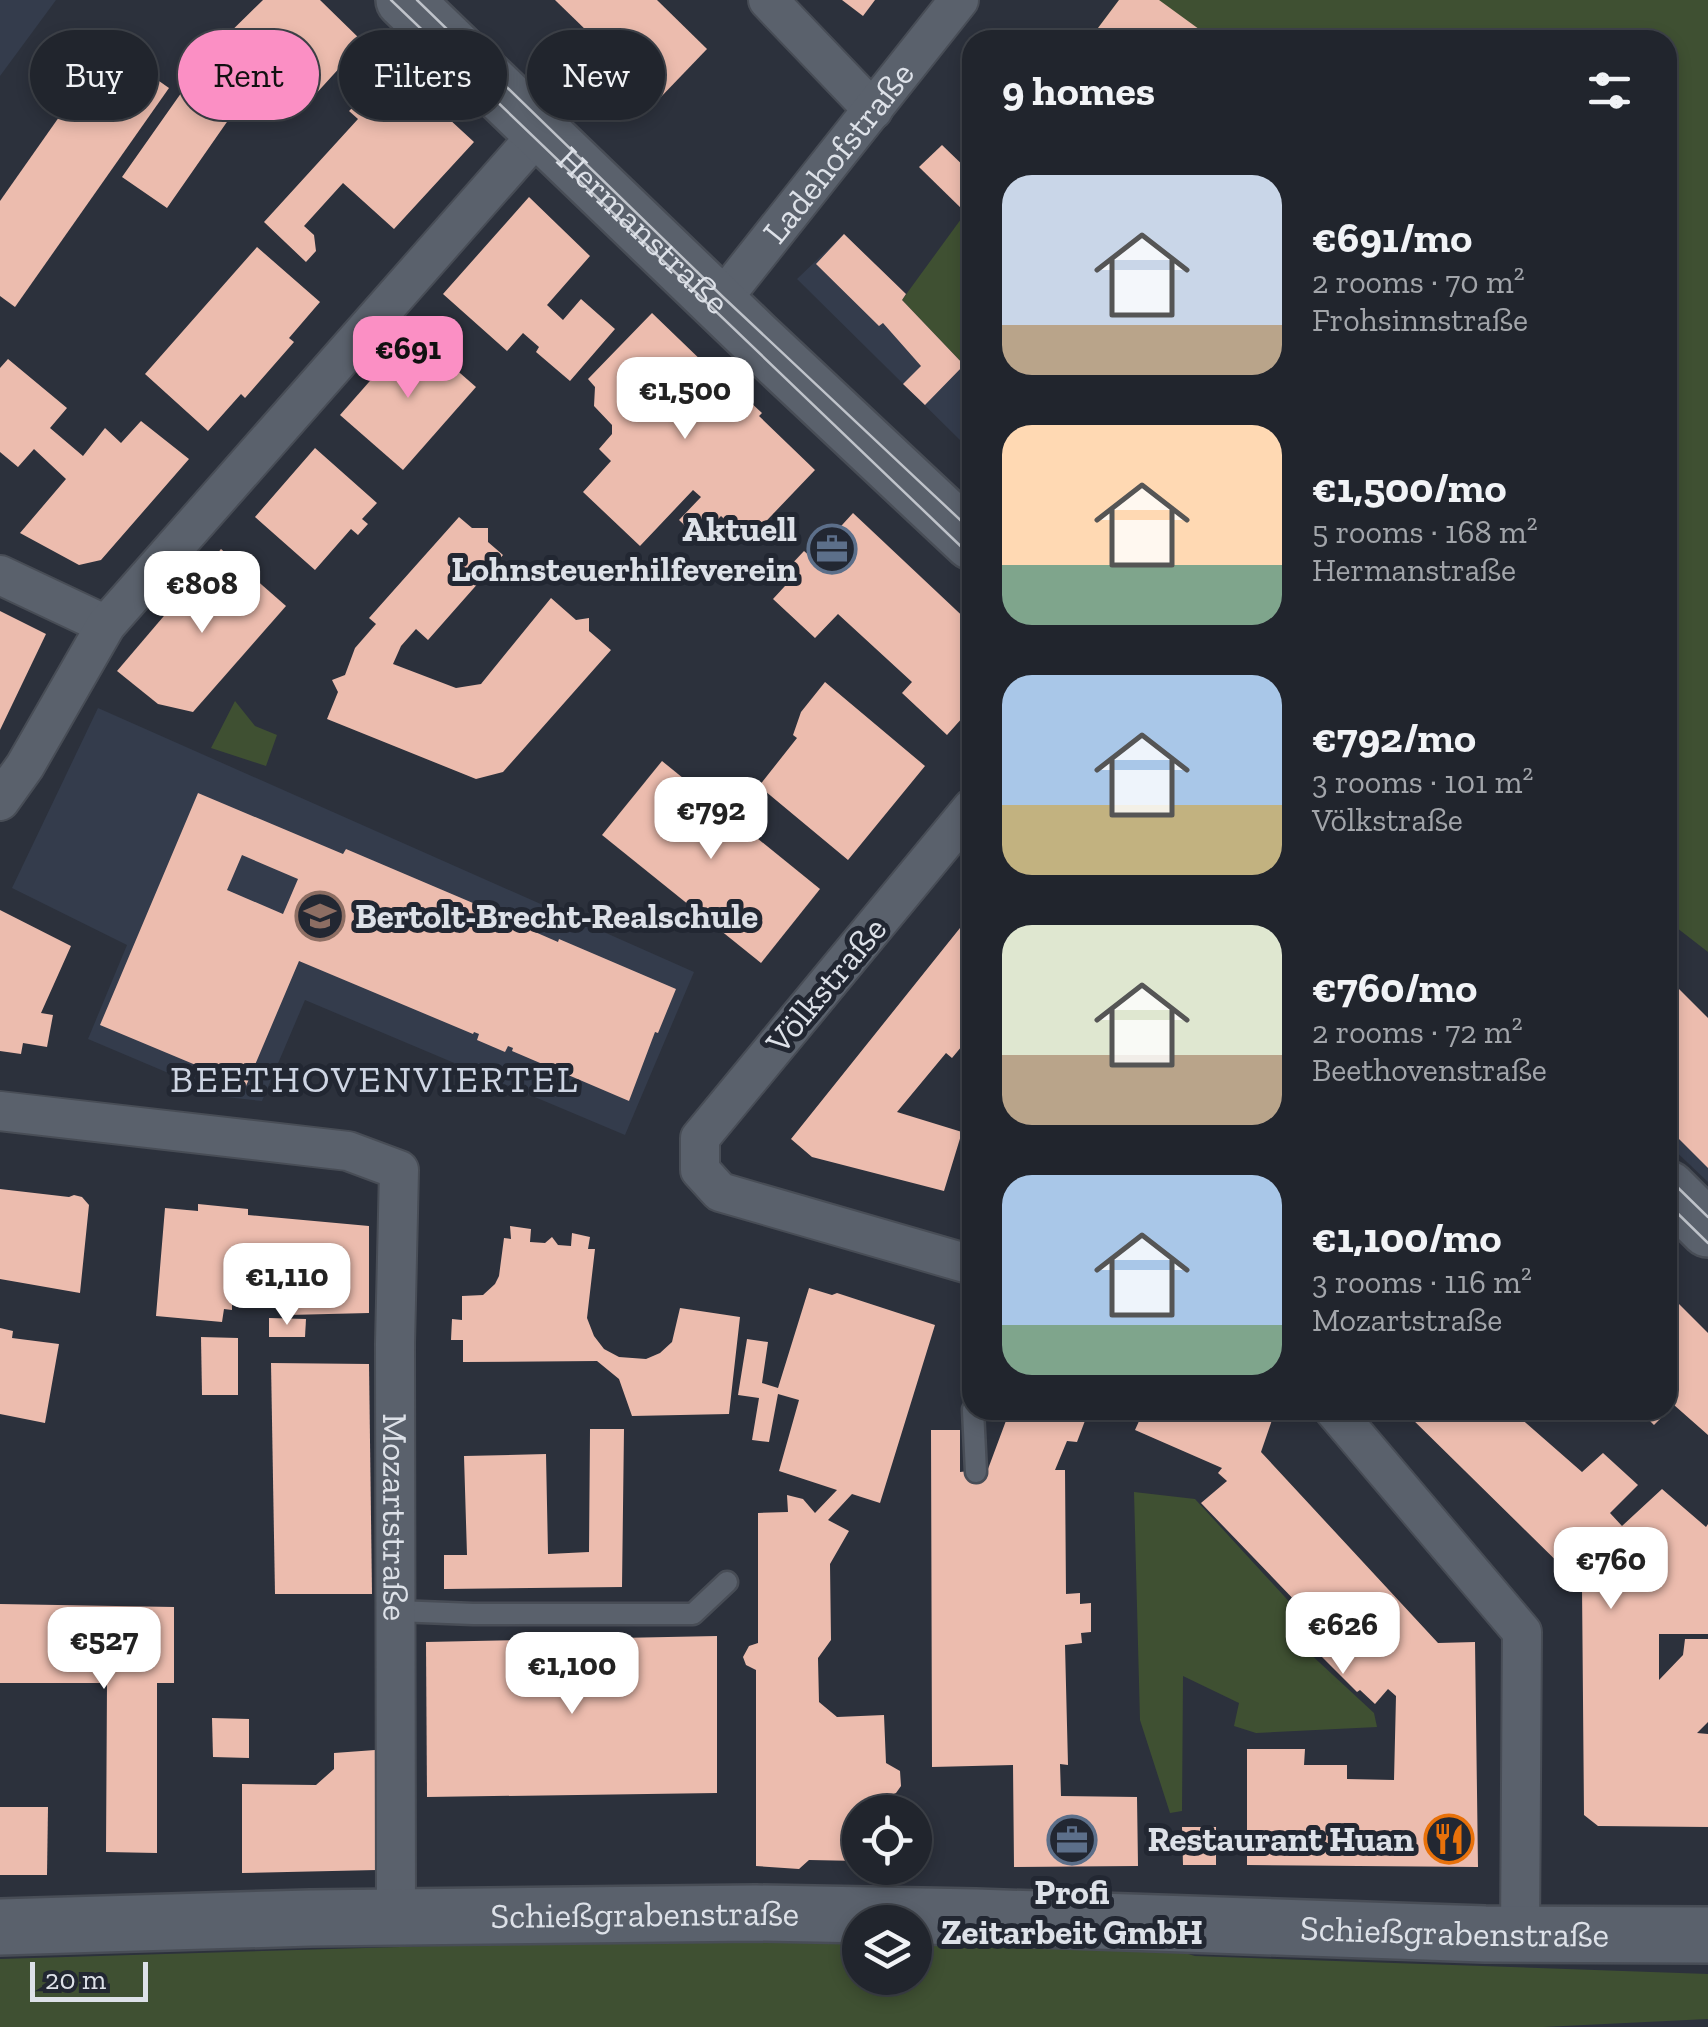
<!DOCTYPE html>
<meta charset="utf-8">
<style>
:root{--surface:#21252d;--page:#2d3139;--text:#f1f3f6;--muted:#a2a5aa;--line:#3e4249;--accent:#fb8fc4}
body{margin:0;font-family:"Zilla Slab",serif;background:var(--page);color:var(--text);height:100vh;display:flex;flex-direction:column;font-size:38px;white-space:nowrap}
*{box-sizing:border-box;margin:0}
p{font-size:32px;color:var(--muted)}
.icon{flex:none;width:55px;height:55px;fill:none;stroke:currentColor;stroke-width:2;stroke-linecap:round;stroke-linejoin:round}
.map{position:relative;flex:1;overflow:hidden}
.sheet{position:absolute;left:962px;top:30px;width:715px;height:1390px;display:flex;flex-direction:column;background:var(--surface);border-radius:30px;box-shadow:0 5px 15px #0003,0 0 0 2px var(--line)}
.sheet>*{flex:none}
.banner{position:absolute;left:30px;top:30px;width:782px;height:90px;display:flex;gap:20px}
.controls{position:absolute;left:842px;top:1795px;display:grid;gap:20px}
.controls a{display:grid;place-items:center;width:90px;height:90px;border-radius:50%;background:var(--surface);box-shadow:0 5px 15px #0003,0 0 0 2px var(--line);font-size:50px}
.scale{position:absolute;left:30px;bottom:25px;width:118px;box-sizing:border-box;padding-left:10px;border:5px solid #dde1e8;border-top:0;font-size:28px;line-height:35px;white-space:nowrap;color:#dde1e8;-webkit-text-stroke:8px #222732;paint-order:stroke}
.price{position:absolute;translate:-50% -85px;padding:0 22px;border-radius:20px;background:#fff;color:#222;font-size:32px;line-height:65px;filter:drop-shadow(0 2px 5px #0008)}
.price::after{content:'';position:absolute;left:50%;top:60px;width:30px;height:22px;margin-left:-15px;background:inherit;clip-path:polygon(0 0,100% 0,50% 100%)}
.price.active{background:var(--accent);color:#111}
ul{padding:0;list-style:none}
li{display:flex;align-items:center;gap:30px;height:250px;padding:0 40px}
li span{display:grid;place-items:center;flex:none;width:280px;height:200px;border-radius:30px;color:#555}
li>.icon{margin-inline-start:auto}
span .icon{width:120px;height:120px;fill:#fffc;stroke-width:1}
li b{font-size:42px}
h2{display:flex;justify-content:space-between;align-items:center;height:120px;padding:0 40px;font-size:42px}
.chip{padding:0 35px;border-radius:45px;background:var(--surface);box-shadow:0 5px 15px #0003,0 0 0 2px var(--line);font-size:35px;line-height:90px}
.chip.active{background:var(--accent);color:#111}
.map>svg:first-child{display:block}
.built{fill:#343c4c}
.green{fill:#3f5032}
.building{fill:#ecbcae;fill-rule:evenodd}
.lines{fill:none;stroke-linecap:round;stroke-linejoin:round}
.lane-casing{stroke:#484d56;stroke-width:25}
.street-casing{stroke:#484d56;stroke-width:42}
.secondary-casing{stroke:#484d56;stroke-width:60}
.lane{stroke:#5a616c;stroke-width:20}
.street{stroke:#5a616c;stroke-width:38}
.secondary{stroke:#5a616c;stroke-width:55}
.tram{stroke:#bfc3ca;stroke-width:2.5}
.labels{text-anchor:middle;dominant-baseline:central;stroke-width:10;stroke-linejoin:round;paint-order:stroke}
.street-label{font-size:35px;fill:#dde1e8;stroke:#222732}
.poi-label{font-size:35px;font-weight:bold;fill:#dde1e8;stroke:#222732;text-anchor:end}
.neighbourhood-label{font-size:38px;letter-spacing:2.5px;fill:#ced5e3;stroke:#222732}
</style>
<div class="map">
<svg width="1708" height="2027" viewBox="0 0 1708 2027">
<rect width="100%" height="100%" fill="#2c313c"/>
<g class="built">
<polygon points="0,0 56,0 0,76"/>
<polygon points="844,234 906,294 903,300 964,365 972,379 972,437 962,442 797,279"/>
<polygon points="98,708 694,972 625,1135 305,1000 262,1101 225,1097 88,1039 127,945 12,888"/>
<polygon points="1708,1049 1708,1182 1668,1144 1668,1104"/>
</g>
<g class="green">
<polygon points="1119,0 1708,0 1708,952 1668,921 1668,40 1089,40"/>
<polygon points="972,204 972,379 964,365 902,300"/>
<polygon points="235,701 255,726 277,735 266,766 211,748"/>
<polygon points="1134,1492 1195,1499 1317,1632 1306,1650 1374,1713 1377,1727 1256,1733 1234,1726 1239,1703 1183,1676 1182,1811 1170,1813 1140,1720"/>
<polygon points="799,1935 860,1935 860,1978 915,1978 915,1936 1143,1941 1195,1956 1708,1974 1708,2019 1543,2027 0,2027 0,1959"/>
</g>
<g class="building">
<polygon points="263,0 320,0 363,42 313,97 276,70 259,91 252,86 167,208 122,177 210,52"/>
<polygon points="555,0 657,0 707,49 658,100"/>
<polygon points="842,0 875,0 863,16"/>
<polygon points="1119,0 1159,0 1214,40 1089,40"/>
<polygon points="109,46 169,88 15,307 0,296 0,201"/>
<polygon points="398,72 474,142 394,229 343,183 304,226 314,235 316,251 306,262 264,222 358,119 349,111 360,100 367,106"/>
<polygon points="942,145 972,174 972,204 966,213 919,167"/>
<polygon points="529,197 590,256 547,305 563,320 581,299 615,329 570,381 536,352 539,347 523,333 507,351 443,294"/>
<polygon points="844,234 906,294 902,300 964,365 925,405 903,384 921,366 883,323 879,326 816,264"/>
<polygon points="257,247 320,302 289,338 294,342 245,398 241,394 208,431 145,374"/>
<polygon points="652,313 735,393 737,390 762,413 759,416 815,470 751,537 746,532 742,536 721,516 699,539 679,520 701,497 693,490 640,546 583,492 611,461 599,449 612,434 612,425 594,406 595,387 588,379"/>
<polygon points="413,332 476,387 403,470 340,415"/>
<polygon points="8,359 67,408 50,428 83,456 105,428 121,443 141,421 189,459 101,560 79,565 20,533 66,479 34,449 18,467 0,452 0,368"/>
<polygon points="315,448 377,503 362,519 368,524 358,535 351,529 315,570 255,517"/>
<polygon points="853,513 972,625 972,707 947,735 902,693 912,682 838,614 815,638 773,599 796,574 789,567 804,551 812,558"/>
<polygon points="459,517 472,528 488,528 488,542 503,555 428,640 416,629 401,646 393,664 456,688 481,684 551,598 576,620 589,618 589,631 611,650 503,772 476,779 327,719 338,692 332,680 345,675 355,648 376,624 369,618"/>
<polygon points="221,549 286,606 193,712 158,704 117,671"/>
<polygon points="0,611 46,634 0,730"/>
<polygon points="825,682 925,766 848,860 759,786 797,738 793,735 801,712"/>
<polygon points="662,761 820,889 761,963 602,835"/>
<path d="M198 793 343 854 346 849 520 923 519 925 558 942 559 939 676 989 658 1033 655 1032 629 1101 512 1051 513 1048 508 1046 505 1052 477 1040 479 1034 474 1032 473 1034 299 961 246 1086 100 1025ZM242 855 298 879 283 914 227 890Z"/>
<polygon points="0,910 71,946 41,1013 53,1015 47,1047 23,1043 21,1054 0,1051"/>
<polygon points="972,913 972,1034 952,1058 946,1053 897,1112 962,1132 944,1191 812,1157 791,1139"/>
<polygon points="1668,978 1708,1018 1708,1168 1668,1128"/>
<polygon points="0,1189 69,1197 74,1195 82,1197 89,1205 80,1293 0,1279"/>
<polygon points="198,1204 248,1209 248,1215 369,1226 369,1313 288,1315 288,1289 242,1285 232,1291 232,1310 224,1309 222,1322 156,1316 165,1208 198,1211"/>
<polygon points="510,1226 531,1229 530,1242 545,1243 552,1237 558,1245 571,1246 572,1233 590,1237 588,1249 595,1249 587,1318 594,1336 604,1349 619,1357 646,1359 660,1353 672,1342 680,1308 740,1317 729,1414 632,1416 619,1379 597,1361 463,1362 463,1340 451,1340 452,1319 462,1320 462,1296 483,1295 495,1284 499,1276 504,1238 511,1239"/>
<polygon points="809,1288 832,1295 837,1293 935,1325 880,1503 852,1494 828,1520 849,1531 830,1564 831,1640 818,1658 819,1702 837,1717 884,1715 886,1763 900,1771 901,1786 896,1793 886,1797 886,1812 860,1812 860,1861 809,1860 799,1869 756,1866 756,1670 746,1665 743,1657 749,1646 758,1643 758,1513 788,1512 787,1495 803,1499 815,1513 837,1490 779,1471 799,1400 778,1394 769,1442 752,1440 759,1398 738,1395 747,1339 768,1342 762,1383 778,1388"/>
<polygon points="1668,1293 1708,1333 1708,1435 1674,1405 1654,1425 1639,1410 1668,1410"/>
<polygon points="269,1318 306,1319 305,1337 269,1337"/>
<polygon points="0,1328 13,1331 12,1338 59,1344 45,1423 0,1414"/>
<polygon points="201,1337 238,1338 238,1395 202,1395"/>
<polygon points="271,1363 369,1364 372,1594 275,1594"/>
<polygon points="1010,1410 1089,1410 1077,1442 1067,1441 1055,1470 1065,1470 1066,1594 1080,1593 1080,1604 1091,1603 1091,1632 1081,1633 1082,1643 1065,1645 1068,1765 1060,1764 1061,1796 1137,1797 1138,1866 1014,1867 1013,1765 932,1767 931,1430 960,1430 960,1472 988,1469"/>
<polygon points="1144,1410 1246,1410 1272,1420 1261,1452 1438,1643 1475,1642 1478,1867 1247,1865 1247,1749 1305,1749 1304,1765 1347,1765 1347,1779 1394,1780 1396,1696 1388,1689 1375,1704 1360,1690 1357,1692 1311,1646 1325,1632 1201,1503 1227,1481 1218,1473 1222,1468 1135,1430"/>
<polygon points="1407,1410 1511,1410 1582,1472 1603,1453 1638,1485 1610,1513 1622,1526 1662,1489 1706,1527 1708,1524 1708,1634 1659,1634 1659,1680 1683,1655 1685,1639 1708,1639 1708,1722 1697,1733 1708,1734 1708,1827 1598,1826 1584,1815 1582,1586 1405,1412"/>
<polygon points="590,1429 624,1429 622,1587 444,1589 444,1555 467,1555 464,1456 546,1454 548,1554 589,1552"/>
<polygon points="0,1604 174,1607 174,1683 157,1683 157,1853 106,1852 107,1683 0,1683"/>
<polygon points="717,1636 717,1793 427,1797 426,1642"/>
<polygon points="212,1718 249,1719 249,1758 213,1757"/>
<polygon points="375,1750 377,1870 242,1873 242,1784 316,1785 334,1769 334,1753"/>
<polygon points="0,1807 48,1807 47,1875 0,1875"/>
<polygon points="1182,1827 1216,1827 1216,1865 1183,1865"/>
</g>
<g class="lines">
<g class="lane-casing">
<g id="lane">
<polyline points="973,1410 976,1472"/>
<polyline points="396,1611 473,1614 693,1614 727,1582"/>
</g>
</g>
<g class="street-casing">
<g id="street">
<polyline points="768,0 873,110"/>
<path id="s1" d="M719 303 959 0"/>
<polyline points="0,575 106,625"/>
<polyline points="0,801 25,766 106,625 540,132"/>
<polyline points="972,808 700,1138 700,1170 720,1192 972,1265"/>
<path id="s2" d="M0 1111 348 1151 399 1170 395 1344 396 1919"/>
<polyline points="1334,1410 1522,1632 1520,1934"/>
</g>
</g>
<g class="secondary-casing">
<g id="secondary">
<path id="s3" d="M404 0 754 337 972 542"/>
<polyline points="1668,1189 1708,1229"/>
<path id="s4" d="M0 1927 310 1918 756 1913 976 1917 1485 1934 1708 1935"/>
</g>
</g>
<use href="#lane" class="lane"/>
<use href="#street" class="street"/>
<use href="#secondary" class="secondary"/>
<g class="tram">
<polyline points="391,0 972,557"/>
<polyline points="417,0 723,297 972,531"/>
<polyline points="1668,1178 1708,1217"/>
<polyline points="1668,1204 1708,1243"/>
</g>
</g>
<defs>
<g id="office-ring" transform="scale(2.5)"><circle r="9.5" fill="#222732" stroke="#5c6f8a" stroke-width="1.5"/><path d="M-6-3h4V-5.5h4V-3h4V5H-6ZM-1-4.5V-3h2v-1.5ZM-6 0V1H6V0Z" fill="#5c6f8a"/></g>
<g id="school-ring" transform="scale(2.5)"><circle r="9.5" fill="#222732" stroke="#8d6e63" stroke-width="1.5"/><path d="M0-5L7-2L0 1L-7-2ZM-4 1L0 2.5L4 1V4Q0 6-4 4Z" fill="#8d6e63"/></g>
<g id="restaurant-ring" transform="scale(2.5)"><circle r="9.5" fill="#222732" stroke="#e8710a" stroke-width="1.5"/><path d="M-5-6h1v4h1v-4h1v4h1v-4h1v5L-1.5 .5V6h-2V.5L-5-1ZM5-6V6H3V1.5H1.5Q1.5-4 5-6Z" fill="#e8710a"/></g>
</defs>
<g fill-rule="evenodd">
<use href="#office-ring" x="832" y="549"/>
<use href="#school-ring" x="320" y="916"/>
<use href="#restaurant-ring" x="1449" y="1839"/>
<use href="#office-ring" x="1072" y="1840"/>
</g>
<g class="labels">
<g class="street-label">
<text stroke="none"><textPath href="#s1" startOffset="192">Ladehofstraße</textPath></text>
<text stroke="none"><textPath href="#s3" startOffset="332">Hermanstraße</textPath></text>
<text transform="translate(826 985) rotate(-50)">Völkstraße</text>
<text stroke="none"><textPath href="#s2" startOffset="752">Mozartstraße</textPath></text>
<text stroke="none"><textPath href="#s4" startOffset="645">Schießgrabenstraße</textPath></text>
<text stroke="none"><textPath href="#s4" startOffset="1455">Schießgrabenstraße</textPath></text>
</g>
<g class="poi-label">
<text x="797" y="529">Aktuell<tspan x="797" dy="40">Lohnsteuerhilfeverein</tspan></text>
<text x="355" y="916" text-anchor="start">Bertolt-Brecht-Realschule</text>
<text x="1414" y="1839">Restaurant Huan</text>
<text x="1072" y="1892" text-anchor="middle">Profi<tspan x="1072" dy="40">Zeitarbeit GmbH</tspan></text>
</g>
<g class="neighbourhood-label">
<text x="375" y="1079">BEETHOVENVIERTEL</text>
</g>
</g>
</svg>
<div class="controls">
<a><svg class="icon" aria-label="locate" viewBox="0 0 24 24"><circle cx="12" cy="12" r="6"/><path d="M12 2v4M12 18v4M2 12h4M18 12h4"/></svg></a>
<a><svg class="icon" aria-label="layers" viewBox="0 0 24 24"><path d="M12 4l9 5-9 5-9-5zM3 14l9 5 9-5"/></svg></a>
</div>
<div class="scale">20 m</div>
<b class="price active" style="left:408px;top:401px">€691</b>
<b class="price" style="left:685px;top:442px">€1,500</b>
<b class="price" style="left:202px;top:636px">€808</b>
<b class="price" style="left:711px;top:862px">€792</b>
<b class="price" style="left:287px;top:1328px">€1,110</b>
<b class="price" style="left:1611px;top:1612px">€760</b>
<b class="price" style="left:1343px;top:1677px">€626</b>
<b class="price" style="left:104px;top:1692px">€527</b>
<b class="price" style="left:572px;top:1717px">€1,100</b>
<div class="banner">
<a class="chip">Buy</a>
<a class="chip active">Rent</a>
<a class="chip">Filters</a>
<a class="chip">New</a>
</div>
<section class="sheet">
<h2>9 homes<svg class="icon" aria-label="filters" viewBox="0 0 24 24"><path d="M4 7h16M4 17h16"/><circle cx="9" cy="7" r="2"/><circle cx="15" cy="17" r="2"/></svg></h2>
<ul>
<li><span style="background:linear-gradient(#c9d6e8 75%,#b9a48a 0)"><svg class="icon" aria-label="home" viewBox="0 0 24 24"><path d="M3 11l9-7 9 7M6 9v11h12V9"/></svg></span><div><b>€691/mo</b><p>2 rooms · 70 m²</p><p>Frohsinnstraße</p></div></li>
<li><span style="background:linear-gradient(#ffd9b3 70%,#7fa58c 0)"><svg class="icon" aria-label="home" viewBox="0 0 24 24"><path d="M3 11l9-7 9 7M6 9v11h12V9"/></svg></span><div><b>€1,500/mo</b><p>5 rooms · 168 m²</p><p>Hermanstraße</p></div></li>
<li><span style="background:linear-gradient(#a9c7e8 65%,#c2b280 0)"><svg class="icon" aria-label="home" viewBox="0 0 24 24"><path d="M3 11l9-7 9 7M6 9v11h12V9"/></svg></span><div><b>€792/mo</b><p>3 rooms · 101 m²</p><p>Völkstraße</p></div></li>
<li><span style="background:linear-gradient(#dfe7d0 65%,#b9a48a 0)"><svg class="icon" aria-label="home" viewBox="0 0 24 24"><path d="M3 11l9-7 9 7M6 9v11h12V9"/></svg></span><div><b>€760/mo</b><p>2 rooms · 72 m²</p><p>Beethovenstraße</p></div></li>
<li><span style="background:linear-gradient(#a9c7e8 75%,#7fa58c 0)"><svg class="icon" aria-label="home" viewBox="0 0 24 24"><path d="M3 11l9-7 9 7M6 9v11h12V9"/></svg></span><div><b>€1,100/mo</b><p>3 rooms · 116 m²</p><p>Mozartstraße</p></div></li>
</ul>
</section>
</div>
